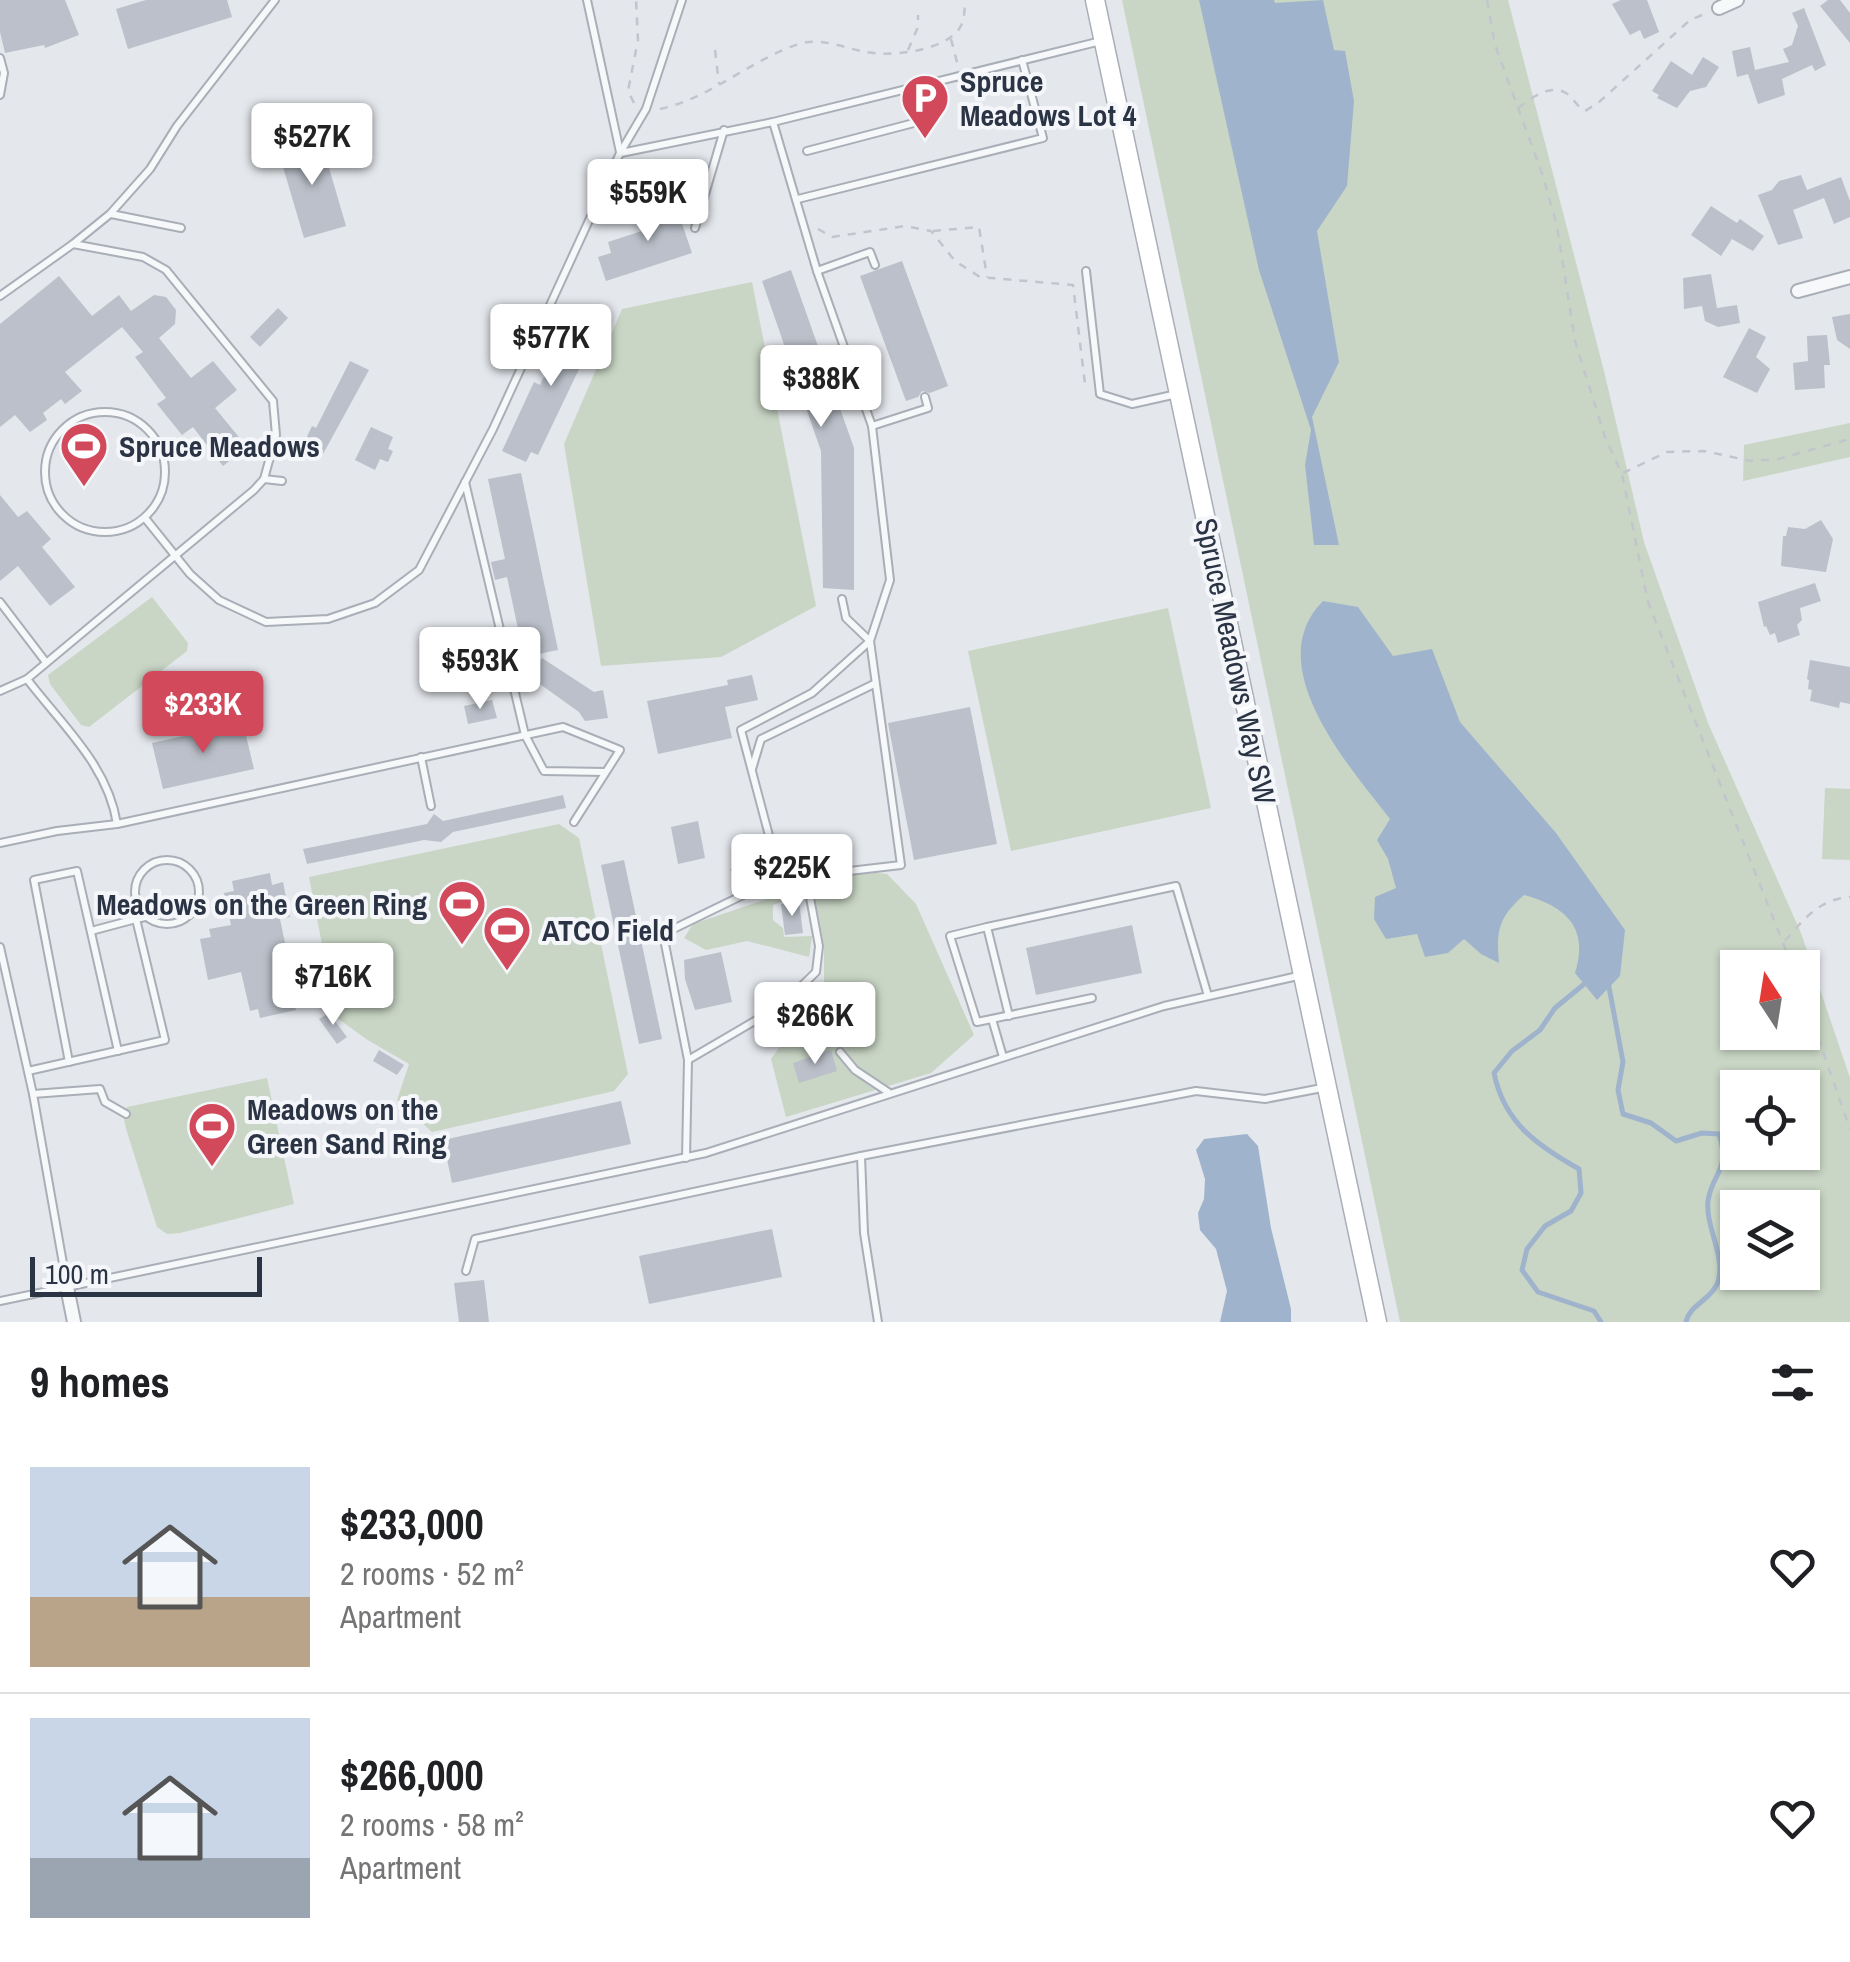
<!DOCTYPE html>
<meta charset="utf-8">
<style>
:root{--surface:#fff;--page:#f6f6f6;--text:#202124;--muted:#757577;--line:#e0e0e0;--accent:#d1495b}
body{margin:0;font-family:"Archivo Narrow",sans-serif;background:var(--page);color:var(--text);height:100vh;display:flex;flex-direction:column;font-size:38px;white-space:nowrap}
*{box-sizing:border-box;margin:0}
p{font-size:32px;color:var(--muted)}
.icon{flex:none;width:55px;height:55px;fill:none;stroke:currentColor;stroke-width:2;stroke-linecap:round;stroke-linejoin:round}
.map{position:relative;height:1322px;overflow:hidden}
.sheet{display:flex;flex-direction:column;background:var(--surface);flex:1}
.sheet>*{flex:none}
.needle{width:65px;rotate:348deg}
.controls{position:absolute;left:1720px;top:950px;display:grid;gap:20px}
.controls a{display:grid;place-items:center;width:100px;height:100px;border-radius:0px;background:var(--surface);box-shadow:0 2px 8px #0004;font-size:50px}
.scale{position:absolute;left:30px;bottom:25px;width:232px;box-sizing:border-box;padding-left:10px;border:5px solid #2b3445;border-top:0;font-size:28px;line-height:35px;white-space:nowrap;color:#2b3445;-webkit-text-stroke:8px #f4f6f9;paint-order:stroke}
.price{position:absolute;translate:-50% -85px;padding:0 22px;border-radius:10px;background:#fff;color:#222;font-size:32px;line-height:65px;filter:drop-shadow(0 2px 5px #0008)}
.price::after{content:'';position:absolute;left:50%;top:60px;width:30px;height:22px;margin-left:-15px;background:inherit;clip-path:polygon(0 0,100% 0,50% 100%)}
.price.current{background:var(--accent);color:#fff}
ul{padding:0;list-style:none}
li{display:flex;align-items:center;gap:30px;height:250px;padding:0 30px}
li+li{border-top:2px solid var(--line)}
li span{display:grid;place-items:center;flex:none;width:280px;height:200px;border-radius:0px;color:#555}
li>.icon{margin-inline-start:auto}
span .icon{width:120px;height:120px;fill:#fffc;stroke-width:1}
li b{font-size:42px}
h2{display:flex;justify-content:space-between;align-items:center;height:120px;padding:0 30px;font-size:42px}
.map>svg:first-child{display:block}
.green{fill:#c9d6c5;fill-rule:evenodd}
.water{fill:#9fb4cc}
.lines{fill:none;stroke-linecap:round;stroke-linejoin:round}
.stream{stroke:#9fb4cc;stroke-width:5}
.building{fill:#bbc0ca}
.lane-casing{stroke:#a9aeb7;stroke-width:10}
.street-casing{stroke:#a9aeb7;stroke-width:16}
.secondary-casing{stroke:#a9aeb7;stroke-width:21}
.path{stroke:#c2c5cb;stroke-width:2.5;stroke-dasharray:8 8;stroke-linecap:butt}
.lane{stroke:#f7f8fa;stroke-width:6}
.street{stroke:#f7f8fa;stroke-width:12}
.secondary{stroke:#fff;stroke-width:18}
.labels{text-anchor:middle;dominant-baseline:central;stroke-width:8;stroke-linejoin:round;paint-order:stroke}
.poi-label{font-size:30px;font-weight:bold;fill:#2b3445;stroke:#f4f6f9;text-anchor:start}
.street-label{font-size:30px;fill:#2b3445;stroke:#f4f6f9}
</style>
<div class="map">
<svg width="1850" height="1322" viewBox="0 0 1850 1322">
<rect width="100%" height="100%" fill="#e4e7ec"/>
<g class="green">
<path d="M1122 0H1508L1604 371 1644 542 1708 723 1801 933 1850 1078V1322H1400ZM1738 968H1802V1032H1738ZM1738 1088H1802V1152H1738ZM1738 1208H1802V1272H1738Z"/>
<polygon points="752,282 816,606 721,657 601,666 564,444 622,309"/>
<polygon points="1850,423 1850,457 1743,481 1744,445"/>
<polygon points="152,597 188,643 187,651 89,727 81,725 50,684 48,675"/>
<polygon points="1168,608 1211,808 1011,851 968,651"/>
<polygon points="1825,788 1850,789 1850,860 1822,859"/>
<polygon points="559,824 579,838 628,1074 614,1091 432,1132 397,1100 409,1064 366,1039 336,1017 309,877"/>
<polygon points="847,869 887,874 916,904 974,1035 931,1073 786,1117 771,1059 787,1037 824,1002 824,946 812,879"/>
<polygon points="788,892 794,897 773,905 773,920 783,928 784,937 812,936 809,957 747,941 706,950 684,938 693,924"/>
<polygon points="267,1078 294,1204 180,1233 167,1234 157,1227 127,1132 124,1119 127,1107"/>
</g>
<g class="water">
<polygon points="1199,0 1274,0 1275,3 1323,0 1334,50 1345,51 1354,101 1347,186 1317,231 1339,362 1312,417 1339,545 1314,545 1305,465 1311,430 1259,270"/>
<path d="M1323 601 1358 607 1393 656 1432 649 1460 722 1556 833 1625 930 1620 976 1597 1000 1575 973C1589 928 1567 907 1524 895 1499 917 1496 930 1499 963L1481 954 1464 939 1448 953 1425 957 1417 934 1386 939 1374 919 1375 897 1396 888 1388 859 1377 840 1390 819C1349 766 1259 665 1323 601Z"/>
<polygon points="1247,1134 1258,1146 1271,1228 1291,1309 1291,1322 1220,1322 1227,1291 1216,1249 1200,1230 1198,1213 1204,1199 1205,1179 1196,1150 1204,1139"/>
</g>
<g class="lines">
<g class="stream">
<path d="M1583 985 1555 1008 1540 1030 1512 1051 1494 1073C1504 1122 1536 1145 1579 1169L1581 1193 1571 1211 1545 1226 1527 1249 1522 1270 1538 1292 1594 1311 1601 1322"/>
<path d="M1609 987 1623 1062 1618 1090 1623 1114 1651 1123 1676 1141 1702 1133 1719 1134C1731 1170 1712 1173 1708 1201 1705 1228 1729 1262 1716 1286 1708 1301 1690 1305 1686 1322"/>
</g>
</g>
<g class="building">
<polygon points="0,0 65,0 79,35 45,48 44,45 5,53 0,32"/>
<polygon points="146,0 227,0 232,17 128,49 116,9"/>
<polygon points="1621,0 1647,0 1659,32 1644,39 1640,30 1630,35 1612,4"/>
<polygon points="1828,0 1840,0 1850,13 1850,43 1820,6"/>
<polygon points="1804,8 1826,65 1815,71 1812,65 1782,79 1785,95 1758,104 1748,74 1737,77 1732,51 1750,47 1755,70 1789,62 1783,49 1792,45 1798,26 1792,13"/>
<polygon points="1703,57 1719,67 1706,87 1690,91 1677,108 1657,98 1659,95 1652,91 1671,61 1692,75"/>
<polygon points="320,137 346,226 304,238 278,150"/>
<polygon points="1801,175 1807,190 1841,177 1850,201 1850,217 1834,224 1824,198 1793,210 1803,238 1778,245 1758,195 1772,190 1779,181"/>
<polygon points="674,200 692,253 606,281 598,257 611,253 608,242 648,229 642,211"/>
<polygon points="1711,206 1737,223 1740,219 1764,236 1753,251 1732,239 1721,256 1691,235"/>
<polygon points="902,261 948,386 930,393 922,391 918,397 906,401 860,276"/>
<polygon points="791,270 854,448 854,590 823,588 821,451 762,281"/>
<polygon points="1711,274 1717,308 1737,305 1740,323 1718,327 1705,321 1702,306 1684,309 1683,278"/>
<polygon points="59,276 92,316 119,295 131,311 154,295 166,297 176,310 175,324 159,338 191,378 213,361 237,390 215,408 247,447 223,466 193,427 182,435 157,404 166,398 135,357 143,352 122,327 65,372 82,391 65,404 61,399 43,413 47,420 30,432 15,415 0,427 0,324"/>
<polygon points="278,308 288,318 260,347 250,337"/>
<polygon points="575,310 601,323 538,455 531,452 526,462 502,451 534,382 540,385"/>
<polygon points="1850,314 1850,349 1837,340 1832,317"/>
<polygon points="1749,328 1766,337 1756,357 1770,369 1757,393 1723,377"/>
<polygon points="1827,335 1830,365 1824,365 1825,388 1795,390 1793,363 1808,361 1807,336"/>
<polygon points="350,361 369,370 323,454 303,445 312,426 316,428"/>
<polygon points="371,427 393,437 388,449 393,451 388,462 380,459 375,470 355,460"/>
<polygon points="521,473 558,650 524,657 507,577 495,580 491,562 505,559 488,479"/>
<polygon points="0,495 18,517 27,511 51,539 42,547 75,587 50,606 18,566 0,581"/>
<polygon points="1821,520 1833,539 1826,572 1781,566 1783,536 1786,536 1788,527 1805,529"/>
<polygon points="1815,583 1821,601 1800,608 1802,620 1797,625 1800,635 1778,643 1775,633 1770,635 1766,626 1764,627 1758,602"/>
<polygon points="542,658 594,692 603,690 608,718 585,721 579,712 530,677"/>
<polygon points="1810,660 1850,667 1850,704 1840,702 1839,708 1810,701 1812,690 1808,689 1809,680 1807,679"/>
<polygon points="752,675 758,700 725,707 732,738 658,754 647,701 728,685 727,680"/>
<polygon points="492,700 497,718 468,724 464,706"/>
<polygon points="970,707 997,844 914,860 888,723"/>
<polygon points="243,723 254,769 163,789 152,743"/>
<polygon points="563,795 566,808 453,832 441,842 424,840 307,864 303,849 427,824 434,814 443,821"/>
<polygon points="698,821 705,858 678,864 671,827"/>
<polygon points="751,839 765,848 767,856 749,883 730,870"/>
<polygon points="624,860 662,1039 639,1044 601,865"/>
<polygon points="270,873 272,885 283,882 290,917 280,919 290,967 300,965 308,999 294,1002 296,1010 260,1018 258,1009 250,1011 241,972 208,980 200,939 211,937 209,929 231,925 224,893 234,891 232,881"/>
<polygon points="799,902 803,933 785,935 781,904"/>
<polygon points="1132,925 1142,973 1036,995 1026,948"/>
<polygon points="721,952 732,1002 695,1010 685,979 684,960"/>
<polygon points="329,1013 347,1037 337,1044 319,1019"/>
<polygon points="835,1018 842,1039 825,1044 819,1023"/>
<polygon points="379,1050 404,1065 397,1075 373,1061"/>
<polygon points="831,1050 837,1071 799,1083 793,1063"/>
<polygon points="621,1101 631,1144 452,1183 443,1140"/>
<polygon points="772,1229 782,1277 649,1304 639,1256"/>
<polygon points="484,1280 489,1322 459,1322 454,1283"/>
</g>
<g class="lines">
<g class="lane-casing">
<g id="lane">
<polyline points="587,0 620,152"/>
<polyline points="0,58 4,73 0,95"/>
<polyline points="773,122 817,271 872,426 890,580 870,641 812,693 741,730 780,877"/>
<polyline points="807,151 929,119 921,85"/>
<polyline points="621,153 773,122 1101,41"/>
<polyline points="798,199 1043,138 1022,60"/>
<polyline points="111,214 181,228"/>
<polyline points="695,228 724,130"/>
<polyline points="73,244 110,214 150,169 177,126 275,0"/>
<polyline points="817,271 870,252 875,265"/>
<polyline points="1086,271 1100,394 1132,404 1177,394"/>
<polyline points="0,296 73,244 143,257 166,270 273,401 276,435 264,479 254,490 27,679 0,691"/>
<circle cx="105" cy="472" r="60"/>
<polyline points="872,426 928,408 925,397"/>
<polyline points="264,479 282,481"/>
<polyline points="465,482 525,735 544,771 605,772"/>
<polyline points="145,518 190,574 219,600 266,622 328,619 375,603 419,570 493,429 620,153 646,109 682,0"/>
<polyline points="0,602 45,661"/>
<path d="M27 679C61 724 108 765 117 824"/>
<polyline points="421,757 431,806"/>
<polyline points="752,769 761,739 874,684"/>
<polyline points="0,843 57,831 117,824 563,727 620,750 574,822"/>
<circle cx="167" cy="892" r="32"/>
<polyline points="806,876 901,865 870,641 846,618 842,599"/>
<polyline points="987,927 950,936 977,1022 1092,998"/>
<polyline points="91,931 136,919"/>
<polyline points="0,947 33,1094 67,1286"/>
<polyline points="1009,1016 987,927 1176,886 1208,996"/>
<polyline points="992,1019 1003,1057"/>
<polyline points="840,1052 855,1070 888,1092"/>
<polyline points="69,1062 34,880 77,871 118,1051"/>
<polyline points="28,1071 165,1040 136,919 145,917"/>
<polyline points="33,1094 100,1089 105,1102 126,1114"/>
<polyline points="861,1156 864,1233 878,1322"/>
<polyline points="686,1158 688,1060 663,934 780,877 806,876 819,946 816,972 782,1005 688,1060"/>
<polyline points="466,1271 475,1239 861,1156 1196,1091 1265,1099 1322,1088"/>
<polyline points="0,1301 706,1153 1164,1006 1298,976"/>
</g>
</g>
<g class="street-casing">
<g id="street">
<polyline points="1719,8 1737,0"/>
<polyline points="1798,291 1850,277"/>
<polyline points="67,1287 74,1322"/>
</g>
</g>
<g class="secondary-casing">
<polyline id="secondary" points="1095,0 1377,1322"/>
</g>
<g class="path">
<polyline points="1487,0 1495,45 1543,176 1557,226 1575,341 1605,437 1622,474 1648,602 1793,968"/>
<polyline points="951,39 958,66"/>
<polyline points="715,50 719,84"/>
<polyline points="908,50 918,27 918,15"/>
<polyline points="634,103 628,91 638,40 636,0"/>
<path d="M1518 108C1530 99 1550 83 1566 93 1574 98 1576 106 1585 111L1598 103 1690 20 1707 13"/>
<path d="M660 109C711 98 750 60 799 44 822 37 843 48 866 52 890 57 944 51 959 29 965 21 964 9 966 0"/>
<polyline points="818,229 832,237 905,226 931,231 955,261 980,277 1073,285 1085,384"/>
<polyline points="933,231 979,227 987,277"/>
<polyline points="1623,473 1667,452 1704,451 1751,461 1778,459 1850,439"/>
<path d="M1785 941C1804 919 1819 899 1850 897"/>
<polyline points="1802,992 1850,1129"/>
</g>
<use href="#lane" class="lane"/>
<use href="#street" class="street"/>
<use href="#secondary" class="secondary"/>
</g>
<defs>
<g id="parking-pin" transform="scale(2.5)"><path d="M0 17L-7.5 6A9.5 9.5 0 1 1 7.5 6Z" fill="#d1495b" stroke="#f4f6f9"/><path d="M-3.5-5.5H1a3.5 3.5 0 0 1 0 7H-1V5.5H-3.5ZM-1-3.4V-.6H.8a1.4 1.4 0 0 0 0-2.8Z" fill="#fff"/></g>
<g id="stadium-pin" transform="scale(2.5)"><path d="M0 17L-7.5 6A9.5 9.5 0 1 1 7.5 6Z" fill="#d1495b" stroke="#f4f6f9"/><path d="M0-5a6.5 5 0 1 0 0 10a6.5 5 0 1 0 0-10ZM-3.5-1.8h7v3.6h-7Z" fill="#fff"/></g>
</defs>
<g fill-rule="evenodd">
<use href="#parking-pin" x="925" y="98"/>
<use href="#stadium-pin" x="84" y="446"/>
<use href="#stadium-pin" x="462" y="904"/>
<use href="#stadium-pin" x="507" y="930"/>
<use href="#stadium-pin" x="212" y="1126"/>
</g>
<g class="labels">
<g class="poi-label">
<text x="960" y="81">Spruce<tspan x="960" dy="34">Meadows Lot 4</tspan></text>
<text x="119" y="446">Spruce Meadows</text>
<text x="427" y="904" text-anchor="end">Meadows on the Green Ring</text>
<text x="542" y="930">ATCO Field</text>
<text x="247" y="1109">Meadows on the<tspan x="247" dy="34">Green Sand Ring</tspan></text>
</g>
<g class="street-label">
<text transform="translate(1236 661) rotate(78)">Spruce Meadows Way SW</text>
</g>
</g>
</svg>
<div class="controls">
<a><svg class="needle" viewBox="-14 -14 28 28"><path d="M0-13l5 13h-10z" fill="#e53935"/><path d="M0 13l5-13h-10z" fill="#757577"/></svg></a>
<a><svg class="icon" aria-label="locate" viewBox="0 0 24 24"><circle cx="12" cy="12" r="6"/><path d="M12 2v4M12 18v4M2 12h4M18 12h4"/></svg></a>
<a><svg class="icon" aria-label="layers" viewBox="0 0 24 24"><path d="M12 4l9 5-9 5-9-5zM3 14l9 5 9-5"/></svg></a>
</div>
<div class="scale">100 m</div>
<b class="price" style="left:312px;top:188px">$527K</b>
<b class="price" style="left:648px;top:244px">$559K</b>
<b class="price" style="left:551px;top:389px">$577K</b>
<b class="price" style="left:821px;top:430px">$388K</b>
<b class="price" style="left:480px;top:712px">$593K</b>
<b class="price current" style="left:203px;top:756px">$233K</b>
<b class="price" style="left:792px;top:919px">$225K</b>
<b class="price" style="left:333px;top:1028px">$716K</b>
<b class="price" style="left:815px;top:1067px">$266K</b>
</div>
<section class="sheet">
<h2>9 homes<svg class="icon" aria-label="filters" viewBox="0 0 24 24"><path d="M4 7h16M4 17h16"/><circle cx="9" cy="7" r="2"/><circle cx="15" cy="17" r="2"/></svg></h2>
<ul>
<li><span style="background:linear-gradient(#c9d6e8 65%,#b9a48a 0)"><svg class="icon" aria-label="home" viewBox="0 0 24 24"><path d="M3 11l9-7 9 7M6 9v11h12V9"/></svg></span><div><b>$233,000</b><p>2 rooms · 52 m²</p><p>Apartment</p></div><svg class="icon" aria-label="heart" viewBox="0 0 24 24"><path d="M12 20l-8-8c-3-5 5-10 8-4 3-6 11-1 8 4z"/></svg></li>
<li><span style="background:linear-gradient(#c9d6e8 70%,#9aa5b1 0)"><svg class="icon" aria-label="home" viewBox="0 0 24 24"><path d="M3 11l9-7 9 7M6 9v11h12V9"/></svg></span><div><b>$266,000</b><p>2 rooms · 58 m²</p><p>Apartment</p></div><svg class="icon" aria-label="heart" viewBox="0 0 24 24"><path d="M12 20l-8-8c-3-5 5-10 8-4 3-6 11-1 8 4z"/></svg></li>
</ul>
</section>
